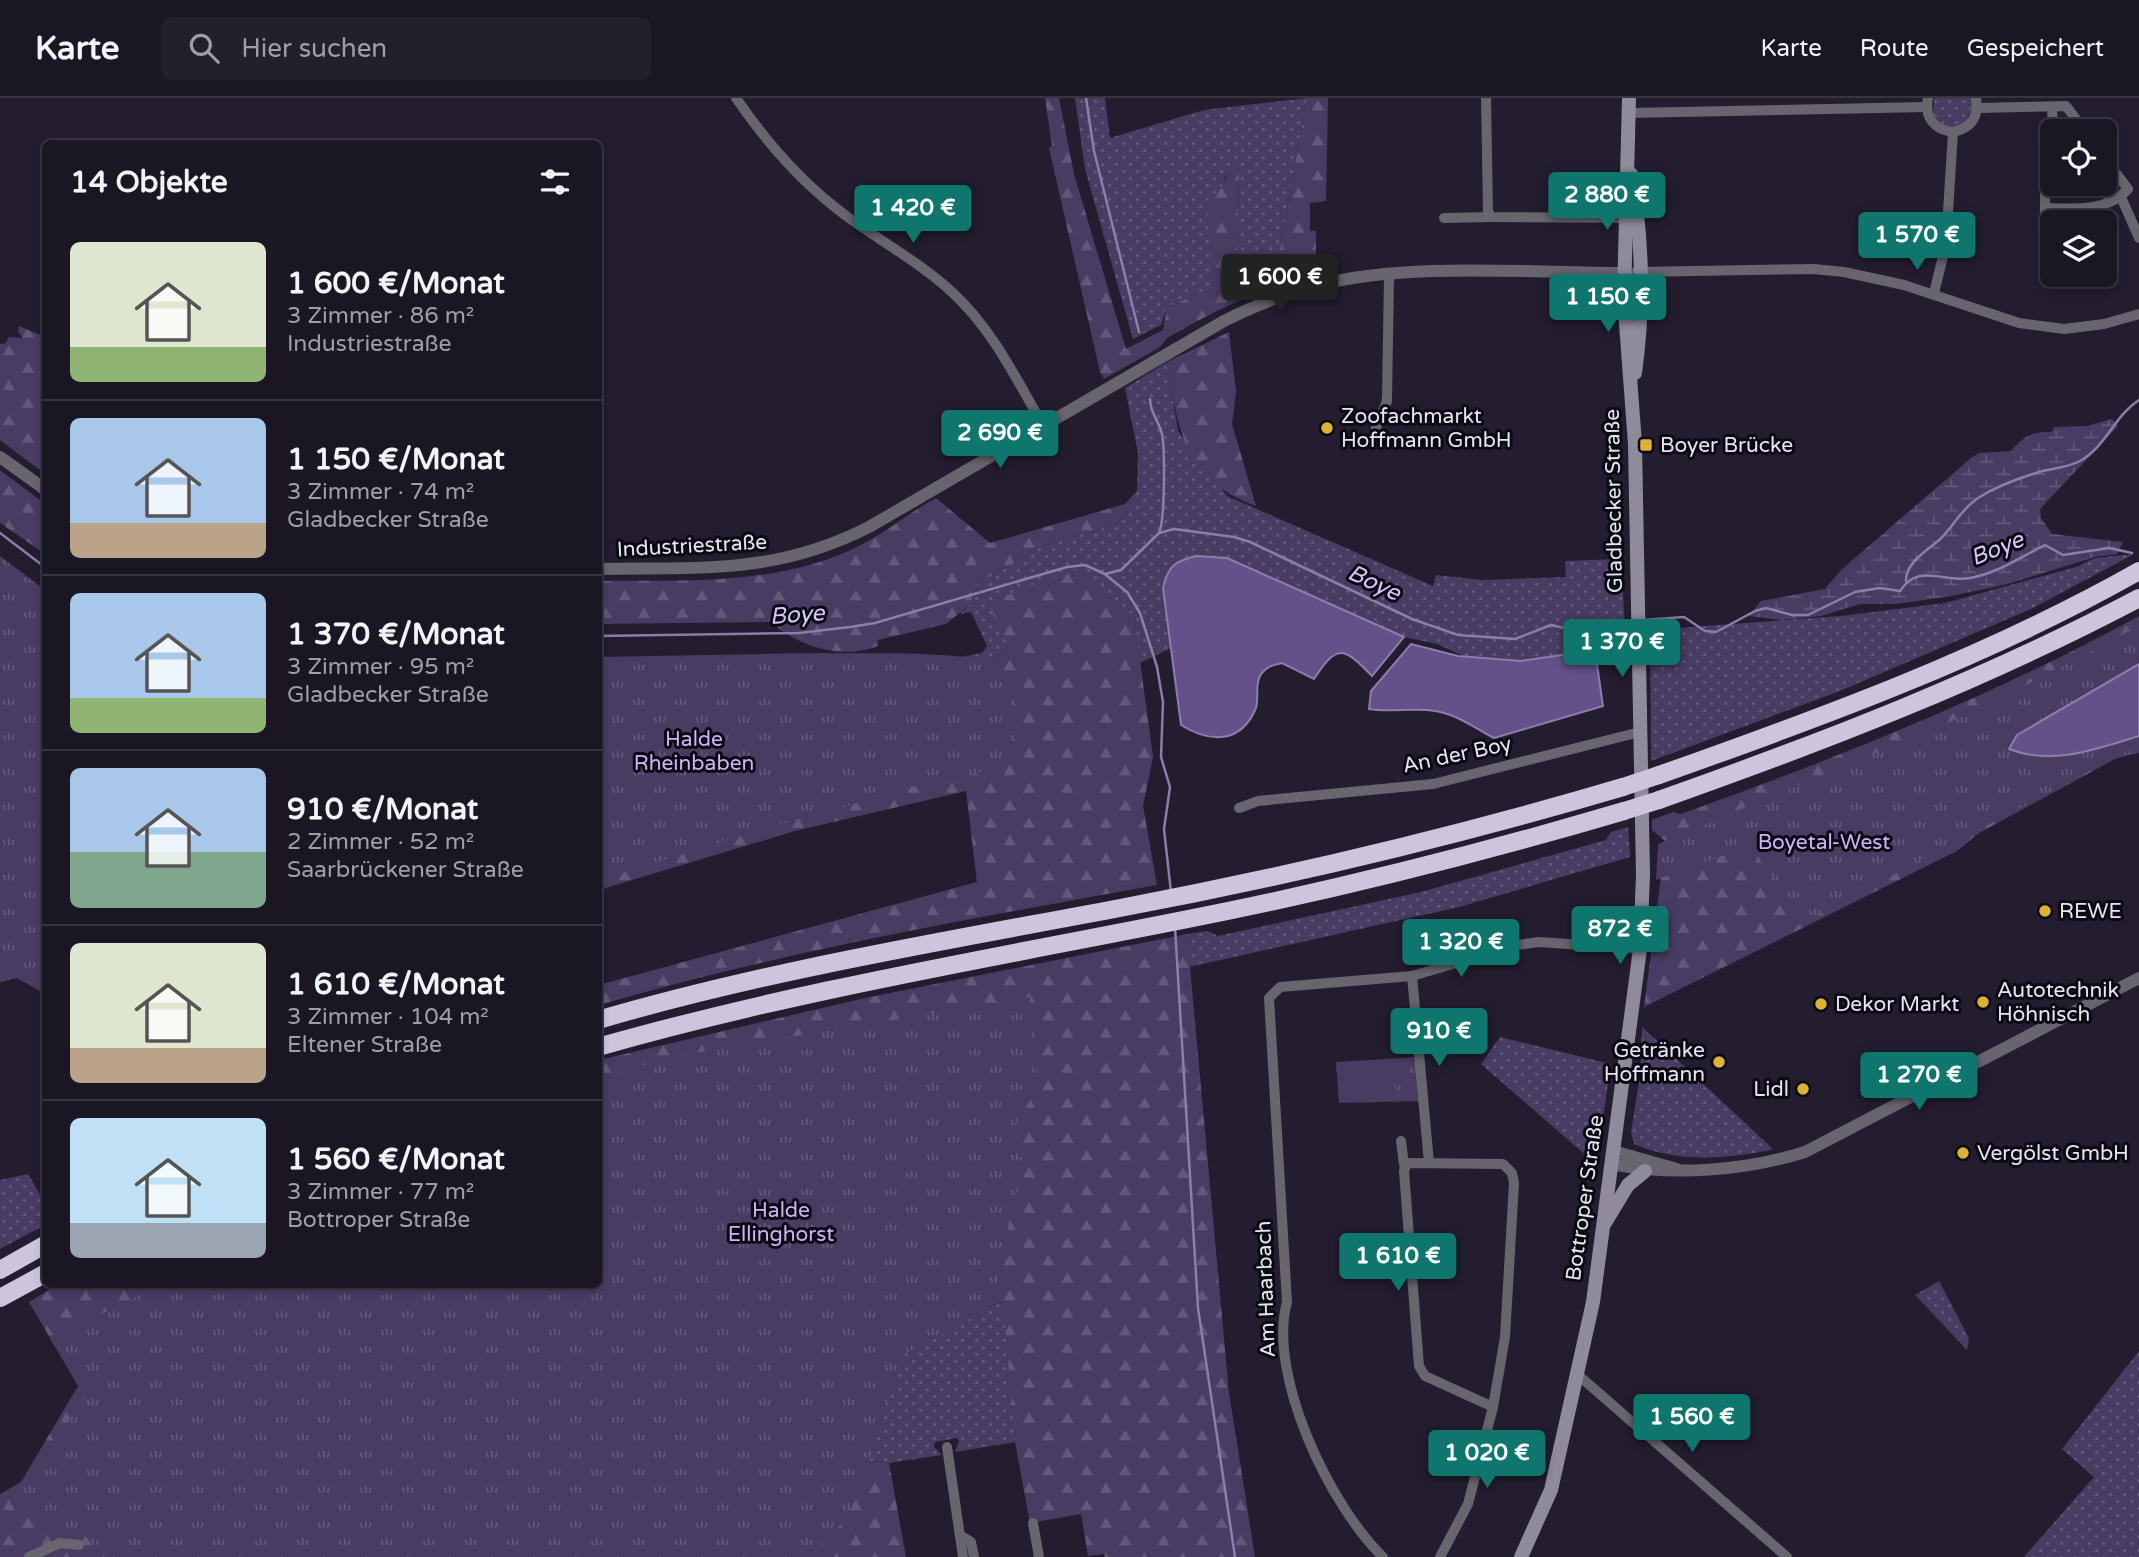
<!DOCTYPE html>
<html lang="de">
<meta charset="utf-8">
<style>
:root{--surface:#1a1623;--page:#231f2b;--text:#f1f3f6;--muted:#9f9fa6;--line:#383541;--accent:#0f766e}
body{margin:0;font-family:"Varela Round",sans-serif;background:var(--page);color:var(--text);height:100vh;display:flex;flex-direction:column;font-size:26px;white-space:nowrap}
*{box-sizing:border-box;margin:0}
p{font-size:23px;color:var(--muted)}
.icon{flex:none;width:38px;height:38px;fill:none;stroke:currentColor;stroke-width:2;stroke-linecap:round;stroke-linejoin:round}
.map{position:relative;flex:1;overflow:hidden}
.details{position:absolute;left:42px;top:42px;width:560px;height:1148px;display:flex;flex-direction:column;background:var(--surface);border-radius:10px;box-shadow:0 4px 10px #0003,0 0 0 2px var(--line)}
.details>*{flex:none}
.fabs{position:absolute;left:2040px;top:21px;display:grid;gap:14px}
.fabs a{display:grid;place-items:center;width:77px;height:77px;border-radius:10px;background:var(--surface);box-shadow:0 4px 10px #0003,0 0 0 2px var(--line);font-size:35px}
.price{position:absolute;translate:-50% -60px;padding:0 16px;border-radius:7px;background:var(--accent);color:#fff;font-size:23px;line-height:46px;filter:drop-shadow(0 2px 4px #0008)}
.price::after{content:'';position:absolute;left:50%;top:42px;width:21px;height:16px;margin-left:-10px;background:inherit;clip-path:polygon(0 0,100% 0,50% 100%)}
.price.selected{background:#222;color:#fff}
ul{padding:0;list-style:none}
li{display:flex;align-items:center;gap:21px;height:175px;padding:0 28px}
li+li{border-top:2px solid var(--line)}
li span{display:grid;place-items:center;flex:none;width:196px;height:140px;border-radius:10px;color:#555}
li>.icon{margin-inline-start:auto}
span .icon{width:84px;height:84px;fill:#fffc;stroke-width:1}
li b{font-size:30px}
h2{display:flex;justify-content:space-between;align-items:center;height:84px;padding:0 28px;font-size:30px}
header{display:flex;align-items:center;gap:42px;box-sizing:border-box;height:98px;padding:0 35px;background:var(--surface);border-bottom:2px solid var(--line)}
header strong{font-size:33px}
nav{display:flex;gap:38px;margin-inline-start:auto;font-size:24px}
.search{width:490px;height:63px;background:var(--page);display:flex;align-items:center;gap:18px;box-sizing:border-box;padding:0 24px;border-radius:10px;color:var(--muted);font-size:26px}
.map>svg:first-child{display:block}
.grass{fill:url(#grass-dots)}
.forest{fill:url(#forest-firs)}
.wetland{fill:url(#wetland-marsh)}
.park{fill:url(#park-tufts)}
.garden{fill:#493c63}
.water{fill:#65518a;stroke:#8c7da9;stroke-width:2}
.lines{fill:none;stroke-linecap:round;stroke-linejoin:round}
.stream{stroke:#8c7da9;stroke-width:2.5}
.minor{stroke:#68656f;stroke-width:10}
.tertiary{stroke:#68656f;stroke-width:12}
.secondary{stroke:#908b9b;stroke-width:14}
.motorway{stroke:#ccc5dd;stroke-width:18}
.motorway-bridge{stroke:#ccc5dd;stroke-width:18}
.poi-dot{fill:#dcb233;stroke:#0b0911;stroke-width:2.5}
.labels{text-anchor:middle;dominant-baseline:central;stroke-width:6;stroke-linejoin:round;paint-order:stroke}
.poi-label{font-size:21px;fill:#e8e4f1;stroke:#0b0911;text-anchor:start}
.street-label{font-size:21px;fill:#e8e4f1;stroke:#0b0911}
.park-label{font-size:21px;fill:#cbb4f9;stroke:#0b0911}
.water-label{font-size:23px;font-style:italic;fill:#d7c7fb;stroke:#0b0911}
</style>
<header>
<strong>Karte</strong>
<div class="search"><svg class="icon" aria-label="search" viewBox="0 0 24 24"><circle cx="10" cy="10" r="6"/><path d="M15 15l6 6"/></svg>Hier suchen</div>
<nav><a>Karte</a><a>Route</a><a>Gespeichert</a></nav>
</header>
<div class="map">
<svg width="2139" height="1459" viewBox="0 0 2139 1459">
<defs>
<pattern id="grass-dots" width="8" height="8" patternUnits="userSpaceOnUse" patternTransform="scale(1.75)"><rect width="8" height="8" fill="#493c63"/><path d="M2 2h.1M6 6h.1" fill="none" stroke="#63587a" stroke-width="1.8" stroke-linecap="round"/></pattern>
<pattern id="forest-firs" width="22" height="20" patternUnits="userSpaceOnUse" patternTransform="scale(1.75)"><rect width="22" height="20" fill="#493c63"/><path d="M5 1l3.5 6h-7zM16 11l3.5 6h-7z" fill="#63587a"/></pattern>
<pattern id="wetland-marsh" width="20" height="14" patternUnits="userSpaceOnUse" patternTransform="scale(1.75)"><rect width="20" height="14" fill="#493c63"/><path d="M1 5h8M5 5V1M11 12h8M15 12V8" fill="none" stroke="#63587a"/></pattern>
<pattern id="park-tufts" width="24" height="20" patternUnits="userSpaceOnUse" patternTransform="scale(1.75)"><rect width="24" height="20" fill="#493c63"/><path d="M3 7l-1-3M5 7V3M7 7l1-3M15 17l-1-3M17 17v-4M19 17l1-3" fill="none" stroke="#63587a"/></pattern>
</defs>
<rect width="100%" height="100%" fill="#231d2f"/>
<g class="grass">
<polygon points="1075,0 1105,0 1110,40 1204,12 1307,0 1277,167 1237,180 1239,71 1226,77 1222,89 1206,104 1213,191 1167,209 1161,227 1133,241 1085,71"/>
<path d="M1934 0H1972C1974 28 1946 42 1933 15Z"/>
<polygon points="1167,264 1178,333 1227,398 1433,488 1436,477 1482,482 1566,479 1565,463 1621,461 1626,548 1521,563 1468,560 1437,546 1404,539 1227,460 1196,458 1163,490 1173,549 1140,565 1134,518 1008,548 992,564 906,569 982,555 987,548 971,514 960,516 972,505 971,490 1039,449 1116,426 1128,412 1137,392 1138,355 1125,290"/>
<polygon points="2134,456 2031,511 1840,593 1651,663 1650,532 1841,518 1945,505 2076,469 2095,460"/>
<polygon points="1628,729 1630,759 1459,809 1189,869 1187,836 1208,833 1218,838 1421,794 1606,742 1611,734"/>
<path d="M1642 929 1773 1051H1774C1730 1061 1676 1065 1634 1046L1631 1034 1640 978Z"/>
<polygon points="1500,939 1611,966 1596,1066 1481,966"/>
<polygon points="28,1076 45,1105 45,1127 0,1151 0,1082"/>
<polygon points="1939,1183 1969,1240 1967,1252 1915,1197"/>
<polygon points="1004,1204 1015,1344 955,1354 959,1343 957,1340 935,1344 934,1349 942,1357 889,1365 850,1361 902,1237"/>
<polygon points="2139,1253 2139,1459 2024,1459 2094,1379 2062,1351"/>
</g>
<g class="forest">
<path d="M1045 0H1059L1074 76 1126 251 1163 232 1167 209 1212 191 1206 104 1222 89 1229 73 1239 71 1237 179 1277 167 1307 0H1328L1326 103 1310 105V133H1316V156L1322 157 1321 174C1265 188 1217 211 1167 240L1160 249 1104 281 1100 274 1049 50 1052 48Z"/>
<polygon points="19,228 45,239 45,376 0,342 0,246 6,245 9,239 23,240 18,234"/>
<path d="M1229 234 1236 294 1232 326 1256 408C1184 382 1178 332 1167 264Z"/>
<polygon points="0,372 45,406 45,456 0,425"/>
<path d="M1137 393 1128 412 1116 426 1039 449 971 490 972 505 946 526 878 542V548C842 562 799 549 771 524L599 526V483C685 482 773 488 853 451 883 437 907 416 936 400L990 445 1125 406Z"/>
<path d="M1073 471 1134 518 1153 659 1143 708 1157 787C970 821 781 854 599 907V887L977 784 966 693 795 733 599 792V600L992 564 1008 548 988 505Z"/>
<path d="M2139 518V533L2062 578 1677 743H1665L1652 732V722L1673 714 1681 716C1837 660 1993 598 2139 518Z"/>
<polygon points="2139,654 2115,661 1979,735 1957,753 1644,909 1661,779 1840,704"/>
<polygon points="1187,836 1229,1295 1255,1459 1105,1459 1104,1456 1088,1458 1081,1416 1030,1425 1015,1344 1003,1204 902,1237 851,1361 889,1365 906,1459 0,1459 0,1396 21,1384 78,1288 29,1204 57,1187 598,1186 599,962 865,900"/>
</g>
<path class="wetland" d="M2112 321 2118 328 2040 411 2041 420 2052 436 2123 444 2117 456 2095 459 2004 487 1946 499 1896 506H1860L1821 518 1781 522 1749 518 1761 503 1825 491 1841 472 1971 360 1979 355 2011 353C2026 337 2030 334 2052 334L2054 329 2087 328Z"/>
<g class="park">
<polygon points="0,458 45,492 45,896 17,880 0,884"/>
<polygon points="2139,528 2139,655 2116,659 1797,828 1752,747 1656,782 1658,746 1978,612"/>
<path d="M822 555C855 556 975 552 996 567 1010 576 1013 600 1015 615 1018 632 1016 652 1001 664 977 682 922 681 890 697 791 720 696 753 599 782V559Z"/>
<polygon points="1030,899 1039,987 1013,1031 1024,1068 1024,1080 1015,1096 993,1203 981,1215 904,1256 862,1389 843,1425 824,1441 814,1459 105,1459 81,1434 71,1439 16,1400 87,1296 50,1241 161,1187 598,1186 599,980 671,959"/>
<polygon points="1418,959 1421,1003 1339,1005 1336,964"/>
</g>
<polygon class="garden" points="1393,964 1396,998 1343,1001 1340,967"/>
<g class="water">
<path d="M1196 458 1227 460 1404 539 1372 578C1343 548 1337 546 1314 581L1282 565C1273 567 1265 569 1260 578 1255 587 1259 601 1256 610 1241 646 1210 645 1181 627L1163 490C1168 468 1175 463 1196 458Z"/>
<path d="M1411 546 1458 558 1521 563 1595 552 1603 608 1494 640C1475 630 1456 616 1435 613 1413 609 1391 615 1369 611L1371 593Z"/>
<path d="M2139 566V638C2096 651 2052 668 2009 651L2017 637Z"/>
</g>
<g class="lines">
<g class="stream">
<polyline points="1086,0 1094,53 1139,234"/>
<path d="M1150 301C1150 315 1159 323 1162 336 1165 352 1165 423 1159 435"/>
<polyline points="0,435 46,470"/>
<polyline points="1106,477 1127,494 1140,515 1157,569 1163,604 1161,659 1170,689 1164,731 1171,794"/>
<path d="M1906 483C1905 466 1926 453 1938 443 1953 430 1958 414 1978 400 1997 388 2022 379 2043 373 2055 370 2069 369 2080 363 2106 349 2114 318 2139 302"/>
<path d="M1643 522 1684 519 1705 533 1716 534 1755 513 1766 510 1792 517H1808L1855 494 1880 490 1900 493C1919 464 1943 485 1970 480 1998 475 2021 459 2045 447L2063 457 2109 450 2132 455"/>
<polyline points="598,538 799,535 850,529 875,525 1067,469 1085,467 1105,476 1121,472 1159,435 1174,431 1234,439 1250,444 1412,521 1458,537 1515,541 1551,527 1573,532 1633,523"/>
<polyline points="1175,829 1198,1210 1235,1459"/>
</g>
<g class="minor">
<path d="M736 0C766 44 802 85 845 117 880 143 921 165 953 195 993 232 1016 281 1043 327"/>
<polyline points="1486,0 1488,113 1491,119 1624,120"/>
<path d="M1928 0C1924 19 1934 32 1953 34 1971 30 1979 19 1976 0"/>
<polyline points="2052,9 2053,33"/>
<polyline points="1978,10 2066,8 2085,33"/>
<polyline points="1629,15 1926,9"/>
<path d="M2053 71H2045V110C2072 111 2108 114 2128 91L2105 61"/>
<polyline points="2121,99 2139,140"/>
<polyline points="2087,111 2087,124"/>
<polyline points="1444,120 1491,119"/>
<polyline points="2044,148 2045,110"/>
<polyline points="1635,174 1813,171 1844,174 1904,187 2019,225 2064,231 2104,226 2139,216"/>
<polyline points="1934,195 1946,146 1953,34"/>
<polyline points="1376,330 1387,303 1389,177"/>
<polyline points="1239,710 1258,703 1433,686 1640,634"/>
<polyline points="1412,878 1429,1065"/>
<polyline points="1401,1043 1404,1067"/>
<polyline points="1577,1276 1787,1459"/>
<polyline points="947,1349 963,1459"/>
<polyline points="1033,1425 1039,1459"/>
<polyline points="963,1439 971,1444 974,1459"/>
<polyline points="29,1459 60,1445 79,1447"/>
<path d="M1383 1459C1330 1408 1267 1277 1287 1204L1269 900 1280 889 1412 878 1517 847 1539 844 1640 851"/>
<polyline points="1440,1459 1468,1406 1493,1309 1505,1239 1514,1085 1512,1075 1503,1066 1407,1065 1404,1073 1419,1268 1425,1278 1493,1309"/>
</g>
<g class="tertiary">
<polyline points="0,359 46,392"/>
<path d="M598 471C700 469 775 477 869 429L1224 223C1254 208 1286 195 1319 187 1409 164 1530 175 1624 175"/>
<polyline points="1613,1053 1677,1071"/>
<path d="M1611 1066C1674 1078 1744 1073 1805 1054L2139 880"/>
</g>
<g class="secondary">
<path d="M1631 76C1643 140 1644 211 1635 275"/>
<polyline points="1605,1125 1628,1087 1645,1073"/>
<polyline points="1521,1459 1551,1392 1593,1204 1640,851 1643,777 1635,346 1624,199 1629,0"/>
</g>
<g class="motorway">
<path d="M1659 677C1823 619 1987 559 2139 473"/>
<path d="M1659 702C1823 644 1984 582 2139 500"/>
<path d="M598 922C769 872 946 843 1120 810 1290 778 1457 738 1623 689"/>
<path d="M598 949C791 894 987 861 1183 822 1332 793 1478 756 1624 713"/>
<polyline points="0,1172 46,1146"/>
<polyline points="0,1200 46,1175"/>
</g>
<g class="motorway-bridge">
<polyline points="1623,689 1659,677"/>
<polyline points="1624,713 1659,702"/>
</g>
</g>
<g class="poi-dot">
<circle cx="1327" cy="330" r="7"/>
<rect x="1639" y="340" width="14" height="14" rx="3.5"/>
<circle cx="2045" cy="813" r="7"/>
<circle cx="1983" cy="904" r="7"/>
<circle cx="1821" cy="906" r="7"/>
<circle cx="1719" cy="964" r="7"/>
<circle cx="1803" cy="991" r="7"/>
<circle cx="1963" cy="1055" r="7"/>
</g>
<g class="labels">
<g class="poi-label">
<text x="1341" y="318">Zoofachmarkt<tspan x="1341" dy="24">Hoffmann GmbH</tspan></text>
<text x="1660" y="347">Boyer Brücke</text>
<text x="2059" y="813">REWE</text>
<text x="1997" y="892">Autotechnik<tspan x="1997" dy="24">Höhnisch</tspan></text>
<text x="1835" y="906">Dekor Markt</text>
<text x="1705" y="952" text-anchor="end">Getränke<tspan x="1705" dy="24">Hoffmann</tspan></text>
<text x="1789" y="991" text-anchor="end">Lidl</text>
<text x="1977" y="1055">Vergölst GmbH</text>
</g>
<g class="street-label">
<text transform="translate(1614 403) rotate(-91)">Gladbecker Straße</text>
<text transform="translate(692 448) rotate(-3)">Industriestraße</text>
<text transform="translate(1457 657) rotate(-12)">An der Boy</text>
<text transform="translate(1585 1100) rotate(-82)">Bottroper Straße</text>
<text transform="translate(1266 1191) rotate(-92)">Am Haarbach</text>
</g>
<g class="park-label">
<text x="694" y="641">Halde<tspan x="694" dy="24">Rheinbaben</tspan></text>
<text x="1824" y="744">Boyetal-West</text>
<text x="781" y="1112">Halde<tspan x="781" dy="24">Ellinghorst</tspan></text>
</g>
<g class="water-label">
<text transform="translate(1997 451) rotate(-22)">Boye</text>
<text transform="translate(1374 485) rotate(25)">Boye</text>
<text transform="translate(797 517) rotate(-4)">Boye</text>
</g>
</g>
</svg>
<div class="fabs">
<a><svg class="icon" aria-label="locate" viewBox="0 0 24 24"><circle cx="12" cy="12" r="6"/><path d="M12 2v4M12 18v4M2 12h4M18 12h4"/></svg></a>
<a><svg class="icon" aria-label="layers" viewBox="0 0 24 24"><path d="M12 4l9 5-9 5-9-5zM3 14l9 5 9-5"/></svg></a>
</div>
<b class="price" style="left:1607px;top:134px">2 880 €</b>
<b class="price" style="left:913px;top:147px">1 420 €</b>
<b class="price" style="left:1917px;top:174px">1 570 €</b>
<b class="price selected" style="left:1280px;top:216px">1 600 €</b>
<b class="price" style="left:1608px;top:236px">1 150 €</b>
<b class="price" style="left:1000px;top:372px">2 690 €</b>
<b class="price" style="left:1622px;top:581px">1 370 €</b>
<b class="price" style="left:1620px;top:868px">872 €</b>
<b class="price" style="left:1461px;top:881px">1 320 €</b>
<b class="price" style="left:1439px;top:970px">910 €</b>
<b class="price" style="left:1919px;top:1014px">1 270 €</b>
<b class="price" style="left:1398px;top:1195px">1 610 €</b>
<b class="price" style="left:1692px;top:1356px">1 560 €</b>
<b class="price" style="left:1487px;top:1392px">1 020 €</b>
<section class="details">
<h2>14 Objekte<svg class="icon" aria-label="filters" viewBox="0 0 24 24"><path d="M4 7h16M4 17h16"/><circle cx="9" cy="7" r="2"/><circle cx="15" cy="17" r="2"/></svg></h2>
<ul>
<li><span style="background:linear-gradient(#dfe7d0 75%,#8fb573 0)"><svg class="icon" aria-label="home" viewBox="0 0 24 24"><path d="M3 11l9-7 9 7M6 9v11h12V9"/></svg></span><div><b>1 600 €/Monat</b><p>3 Zimmer · 86 m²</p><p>Industriestraße</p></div></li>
<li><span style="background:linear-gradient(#a9c7e8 75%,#b9a48a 0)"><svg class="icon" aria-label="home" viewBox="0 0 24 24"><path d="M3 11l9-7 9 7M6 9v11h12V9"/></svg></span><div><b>1 150 €/Monat</b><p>3 Zimmer · 74 m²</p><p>Gladbecker Straße</p></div></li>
<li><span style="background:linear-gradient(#a9c7e8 75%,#8fb573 0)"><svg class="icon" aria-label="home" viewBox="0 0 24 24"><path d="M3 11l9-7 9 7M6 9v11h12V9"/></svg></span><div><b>1 370 €/Monat</b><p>3 Zimmer · 95 m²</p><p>Gladbecker Straße</p></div></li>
<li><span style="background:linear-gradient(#a9c7e8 60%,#7fa58c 0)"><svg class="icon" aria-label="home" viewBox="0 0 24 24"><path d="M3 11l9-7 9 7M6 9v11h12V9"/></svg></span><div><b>910 €/Monat</b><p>2 Zimmer · 52 m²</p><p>Saarbrückener Straße</p></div></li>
<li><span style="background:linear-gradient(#dfe7d0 75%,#b9a48a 0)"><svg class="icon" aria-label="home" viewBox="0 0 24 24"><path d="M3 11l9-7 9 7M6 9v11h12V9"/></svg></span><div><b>1 610 €/Monat</b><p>3 Zimmer · 104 m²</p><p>Eltener Straße</p></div></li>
<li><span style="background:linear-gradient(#bfe0f5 75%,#9aa5b1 0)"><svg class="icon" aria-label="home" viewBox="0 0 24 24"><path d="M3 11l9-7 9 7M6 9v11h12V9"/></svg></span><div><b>1 560 €/Monat</b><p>3 Zimmer · 77 m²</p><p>Bottroper Straße</p></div></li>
</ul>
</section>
</div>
